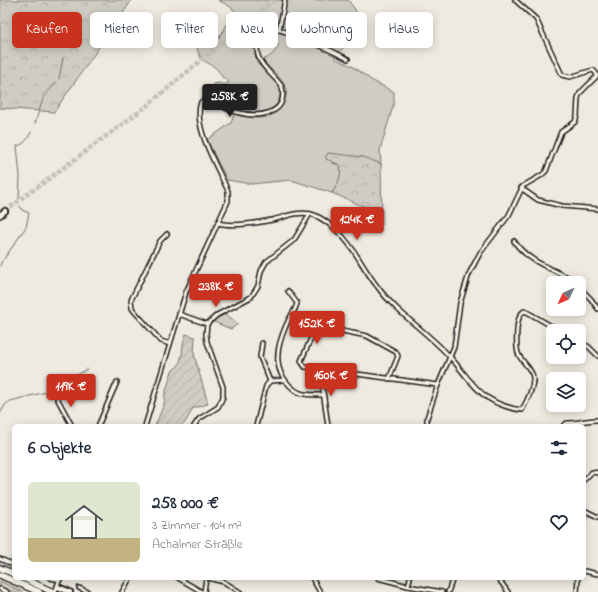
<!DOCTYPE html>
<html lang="de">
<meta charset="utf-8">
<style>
:root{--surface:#fff;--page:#f6f6f7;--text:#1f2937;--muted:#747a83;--line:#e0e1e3;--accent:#c8321e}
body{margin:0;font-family:"Indie Flower",sans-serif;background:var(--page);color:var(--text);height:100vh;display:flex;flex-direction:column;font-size:15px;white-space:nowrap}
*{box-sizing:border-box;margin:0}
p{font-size:13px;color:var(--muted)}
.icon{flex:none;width:22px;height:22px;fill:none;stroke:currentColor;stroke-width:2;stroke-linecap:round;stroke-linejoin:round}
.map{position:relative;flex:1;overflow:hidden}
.panel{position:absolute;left:12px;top:424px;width:574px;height:156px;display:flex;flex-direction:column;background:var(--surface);border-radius:6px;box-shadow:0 2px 10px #0003}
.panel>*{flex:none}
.banner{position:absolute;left:12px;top:12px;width:574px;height:36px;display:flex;gap:8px}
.needle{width:26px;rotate:226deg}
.controls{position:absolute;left:546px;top:276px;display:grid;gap:8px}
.controls a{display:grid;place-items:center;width:40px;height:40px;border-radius:6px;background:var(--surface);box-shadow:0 2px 10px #0003;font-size:20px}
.price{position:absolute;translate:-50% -34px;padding:0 9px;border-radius:4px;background:var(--accent);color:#fff;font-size:13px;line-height:26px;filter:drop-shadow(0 1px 2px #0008)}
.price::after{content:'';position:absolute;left:50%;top:24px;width:12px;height:9px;margin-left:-6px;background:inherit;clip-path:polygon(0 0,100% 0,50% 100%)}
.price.selected{background:#222;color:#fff}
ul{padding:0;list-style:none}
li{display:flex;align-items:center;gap:12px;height:100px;padding:0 16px}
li+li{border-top:1px solid var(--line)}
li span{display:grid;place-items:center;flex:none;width:112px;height:80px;border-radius:6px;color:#555}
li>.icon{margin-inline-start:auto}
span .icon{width:48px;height:48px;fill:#fffc;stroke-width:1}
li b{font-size:17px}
h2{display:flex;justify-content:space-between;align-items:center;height:48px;padding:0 16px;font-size:17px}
.tag{padding:0 14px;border-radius:6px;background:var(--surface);box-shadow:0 2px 10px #0003;font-size:14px;line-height:36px}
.tag.selected{background:var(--accent);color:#fff}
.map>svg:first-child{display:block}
.grass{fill:#cfccc3;stroke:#767470}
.forest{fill:url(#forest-crowns);stroke:#767470}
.garden{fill:url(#garden-furrows);stroke:#767470}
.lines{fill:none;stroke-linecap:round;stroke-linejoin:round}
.stream{stroke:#6f6d69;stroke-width:1}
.primary-tunnel{stroke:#c4c1b9;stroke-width:4.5;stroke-dasharray:4.5 2;stroke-linecap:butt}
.street-casing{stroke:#1c1c1c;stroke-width:6}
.primary-casing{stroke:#1c1c1c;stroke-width:8}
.highway-casing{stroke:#1c1c1c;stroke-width:8}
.street{stroke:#f7f3e8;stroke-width:3}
.primary{stroke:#f7f3e8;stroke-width:4.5}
.highway{stroke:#f7f3e8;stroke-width:5.5}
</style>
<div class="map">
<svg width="598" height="592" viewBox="0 0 598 592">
<defs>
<pattern id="forest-crowns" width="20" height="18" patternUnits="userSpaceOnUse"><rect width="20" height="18" fill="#cfccc3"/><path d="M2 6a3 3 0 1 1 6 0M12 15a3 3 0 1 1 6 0" fill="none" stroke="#b1afa7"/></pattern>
<pattern id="garden-furrows" width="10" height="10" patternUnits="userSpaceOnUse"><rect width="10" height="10" fill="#cfccc3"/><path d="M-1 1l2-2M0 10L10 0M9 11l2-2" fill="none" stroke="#b1afa7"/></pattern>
</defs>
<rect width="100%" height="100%" fill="#eeeae0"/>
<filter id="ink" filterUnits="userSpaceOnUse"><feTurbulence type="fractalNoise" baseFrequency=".025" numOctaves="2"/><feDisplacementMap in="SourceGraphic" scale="8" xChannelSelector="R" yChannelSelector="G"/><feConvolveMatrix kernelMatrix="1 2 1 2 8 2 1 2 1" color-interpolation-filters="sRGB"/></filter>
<g filter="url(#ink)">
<g class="grass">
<path d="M218 0H348L356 11 340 44 344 47 334 58 352 66 371 80 394 92V103L380 150 381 164 363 157 332 163 341 165C342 176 338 184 332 193L291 180 251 184 227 180 207 140 231 123 234 114C252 118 273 124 283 103 285 99 288 93 286 88 282 78 270 68 262 60 270 57 274 54 278 46L276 36 266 37 261 41 258 39 256 43 255 50 257 63 281 87 282 93 281 99 273 110 268 113H259L236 111 211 97H204L213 84 219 83 224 85 228 83V80L222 77C215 60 200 67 197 47L202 41 212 48 235 12 231 7Z"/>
<polygon points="226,314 238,324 231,329 214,322 216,319"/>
</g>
<g class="forest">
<polygon points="0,0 132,0 54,112 0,108"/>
<path d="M328 153 363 157 381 164 382 225 372 210 332 193C338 184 342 176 340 165L326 159V156Z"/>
<polygon points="0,581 23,592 10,592 0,587"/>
</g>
<polygon class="garden" points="186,334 195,337 194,354 208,404 193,408 186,421 182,426 155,426 164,404 165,394 172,371 179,365 182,354 183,344"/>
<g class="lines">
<g class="stream">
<polyline points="59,79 63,58"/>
<polyline points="35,123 44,96 56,83"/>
<path d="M19 199 20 176 17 146C25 144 28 139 31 132"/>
<polyline points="4,259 26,227 29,213 22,210 20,206"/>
<polyline points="0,266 2,261"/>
<polyline points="0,414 5,405 10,401 62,388 74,377 87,369"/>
</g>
<polyline class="primary-tunnel" points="5,211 143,109 273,0"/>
<g class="street-casing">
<g id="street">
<polyline points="279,30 285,0"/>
<polyline points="521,188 538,200 562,206 598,209"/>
<path d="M218 223C233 227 257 223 272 220 285 217 297 211 311 214 319 216 327 222 334 228 354 245 361 266 377 286 397 314 428 332 451 358 463 371 472 387 488 398 497 404 511 409 522 410 527 401 534 388 533 377 531 367 521 362 518 353 516 347 516 322 520 316 520 314 523 312 524 311L527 312 560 331"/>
<polyline points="167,234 160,241 131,300 132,308 134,311 161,341 170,344"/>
<path d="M514 241C527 261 549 267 569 278L575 283"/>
<polyline points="579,287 591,299 598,309"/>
<path d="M288 291 297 303C296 309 292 314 289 319 280 338 271 362 285 380 297 396 305 395 323 395"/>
<polyline points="179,314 207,324"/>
<polyline points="321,316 301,361 305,367 438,385"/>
<polyline points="318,326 367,336 396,352 398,356 389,379"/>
<polyline points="579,341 589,347 598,356"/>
<polyline points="262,343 260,357 270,381"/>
<polyline points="320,370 328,426"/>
<polyline points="57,398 72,426"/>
<polyline points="98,426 117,382"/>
<path d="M145 426 186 292 228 201V191C218 168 192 126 201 102L208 99 211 100C219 104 227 110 236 112 257 118 288 116 282 87 276 77 263 69 259 58 256 52 257 44 261 38 265 33 274 29 280 30 284 31 288 33 292 34 311 41 330 50 348 59"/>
<polyline points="194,426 199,419 218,407 223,397 223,387 207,342 206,334 207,324 217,315 251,297 258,286 261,271 266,262 294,240 310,214"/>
<polyline points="256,426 266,386 270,381 285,380"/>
<polyline points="427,426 427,418 438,385 454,347 460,303 469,274 480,253 509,215 523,186 542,175 546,171 561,132 575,122 577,116 578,98 580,93 597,76 596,73 593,70 570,77 562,75 536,19 515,0"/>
<path d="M563 426 567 423C578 424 587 419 598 420"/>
<polyline points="584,480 592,472 598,473"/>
<polyline points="584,510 598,517"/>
<polyline points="584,519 584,517"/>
<polyline points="0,559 14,565"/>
<polyline points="584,571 598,574"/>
<polyline points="50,578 60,580"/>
<polyline points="178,578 202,592"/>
<polyline points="208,578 224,582 240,592"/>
<polyline points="312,578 320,592"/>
<polyline points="378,578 408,586 442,592"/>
<polyline points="498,578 508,592"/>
<polyline points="408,586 410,578"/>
<polyline points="79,588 88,592"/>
<polyline points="0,589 7,592"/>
<polyline points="55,592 60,578"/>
<polyline points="122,592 130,578"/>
<polyline points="204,592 206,578"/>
<polyline points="448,592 453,578"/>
<polyline points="577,592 578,578"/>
</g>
</g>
<g class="primary-casing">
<g id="primary">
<polyline points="0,215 5,211"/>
<polyline points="58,587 70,592"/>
</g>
</g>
<g class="highway-casing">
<g id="highway">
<polyline points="0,568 14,574"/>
<polyline points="0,575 39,592"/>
<polyline points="23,578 53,592"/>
</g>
</g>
<use href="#street" class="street"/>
<use href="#primary" class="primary"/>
<use href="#highway" class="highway"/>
</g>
</g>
</svg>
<div class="controls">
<a><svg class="needle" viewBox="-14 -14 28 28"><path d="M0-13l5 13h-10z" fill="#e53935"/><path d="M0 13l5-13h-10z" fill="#747a83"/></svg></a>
<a><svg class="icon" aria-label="locate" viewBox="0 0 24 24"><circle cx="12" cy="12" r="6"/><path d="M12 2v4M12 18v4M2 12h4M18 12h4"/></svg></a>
<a><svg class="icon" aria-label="layers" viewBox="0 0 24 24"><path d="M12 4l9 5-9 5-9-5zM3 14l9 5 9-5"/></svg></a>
</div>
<b class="price selected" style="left:230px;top:118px">258K €</b>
<b class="price" style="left:357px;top:241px">124K €</b>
<b class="price" style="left:216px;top:308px">238K €</b>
<b class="price" style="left:317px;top:345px">152K €</b>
<b class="price" style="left:331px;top:397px">160K €</b>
<b class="price" style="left:71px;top:408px">119K €</b>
<div class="banner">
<a class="tag selected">Kaufen</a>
<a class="tag">Mieten</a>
<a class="tag">Filter</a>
<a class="tag">Neu</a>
<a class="tag">Wohnung</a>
<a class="tag">Haus</a>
</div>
<section class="panel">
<h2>6 Objekte<svg class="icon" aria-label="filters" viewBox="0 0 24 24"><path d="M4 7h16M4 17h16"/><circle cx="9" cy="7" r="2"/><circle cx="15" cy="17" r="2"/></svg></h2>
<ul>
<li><span style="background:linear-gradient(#dfe7d0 70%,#c2b280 0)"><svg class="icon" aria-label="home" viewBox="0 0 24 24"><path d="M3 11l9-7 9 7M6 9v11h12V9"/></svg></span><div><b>258 000 €</b><p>3 Zimmer · 104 m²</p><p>Achalmer Sträßle</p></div><svg class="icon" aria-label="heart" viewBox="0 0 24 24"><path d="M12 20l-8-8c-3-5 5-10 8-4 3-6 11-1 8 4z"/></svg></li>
</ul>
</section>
</div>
